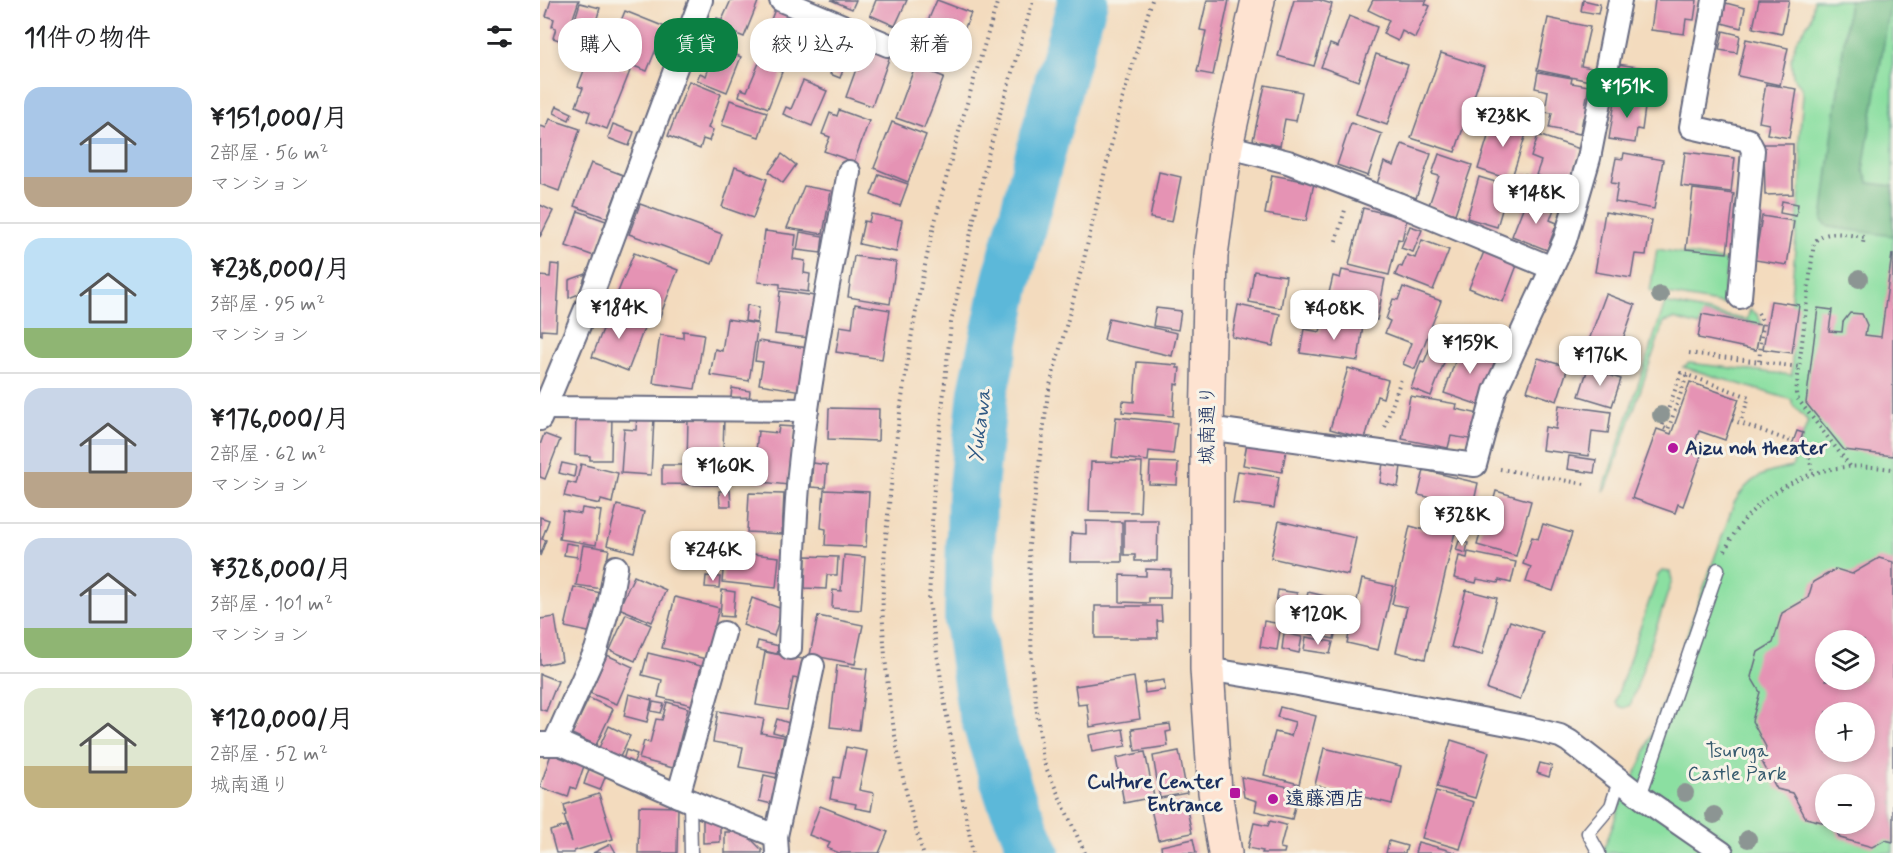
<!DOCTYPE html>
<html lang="ja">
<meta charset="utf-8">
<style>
:root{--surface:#fff;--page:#f6f6f6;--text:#202124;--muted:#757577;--line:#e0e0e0;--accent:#0b8043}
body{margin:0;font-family:Mynerve,"Klee One",sans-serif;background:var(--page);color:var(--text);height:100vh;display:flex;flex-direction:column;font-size:22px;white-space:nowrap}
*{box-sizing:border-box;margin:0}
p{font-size:20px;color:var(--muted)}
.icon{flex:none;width:33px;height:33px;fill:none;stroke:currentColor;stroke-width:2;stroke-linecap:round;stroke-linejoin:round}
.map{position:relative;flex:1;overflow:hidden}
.panel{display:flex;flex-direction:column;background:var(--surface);width:540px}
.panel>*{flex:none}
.hud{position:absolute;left:18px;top:18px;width:570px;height:54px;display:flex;gap:12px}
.buttons{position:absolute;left:1275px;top:630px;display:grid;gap:12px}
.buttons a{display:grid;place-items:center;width:60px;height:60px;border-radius:50%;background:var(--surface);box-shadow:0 3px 9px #0003;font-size:30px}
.price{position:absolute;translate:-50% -51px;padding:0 14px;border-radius:12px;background:#fff;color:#222;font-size:20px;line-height:39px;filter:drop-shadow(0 2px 3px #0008)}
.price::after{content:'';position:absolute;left:50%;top:36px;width:18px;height:14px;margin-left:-9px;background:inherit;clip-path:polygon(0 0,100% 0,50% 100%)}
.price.on{background:var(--accent);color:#fff}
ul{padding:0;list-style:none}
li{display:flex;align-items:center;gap:18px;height:150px;padding:0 24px}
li+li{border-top:2px solid var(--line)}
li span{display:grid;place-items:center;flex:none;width:168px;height:120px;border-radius:18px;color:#555}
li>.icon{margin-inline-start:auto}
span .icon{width:72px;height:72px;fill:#fffc;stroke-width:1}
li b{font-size:26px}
h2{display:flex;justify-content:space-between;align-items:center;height:72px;padding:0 24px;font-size:26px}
.pill{padding:0 21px;border-radius:24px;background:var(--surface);box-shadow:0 3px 9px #0003;font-size:21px;line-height:54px}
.pill.on{background:var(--accent);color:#fff}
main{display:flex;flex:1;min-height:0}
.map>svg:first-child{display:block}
.green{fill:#8bdfa1;stroke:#538780;stroke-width:1.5;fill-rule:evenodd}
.forest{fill:#70be87;stroke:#467672;stroke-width:1.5}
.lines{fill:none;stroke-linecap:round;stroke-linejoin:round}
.river{stroke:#5bb8d9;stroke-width:50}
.building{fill:#e593b4;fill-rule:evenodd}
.lane-casing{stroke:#676b80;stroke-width:15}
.street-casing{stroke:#676b80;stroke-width:26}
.secondary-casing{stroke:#676b80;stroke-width:36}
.path{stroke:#676b80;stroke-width:4;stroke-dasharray:1.5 4.5;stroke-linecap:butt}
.lane{stroke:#fff;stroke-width:12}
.street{stroke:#fff;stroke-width:22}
.secondary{stroke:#fee3d1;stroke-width:33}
.tree{fill:#8c9593}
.poi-dot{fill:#b5179e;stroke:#f7f3e8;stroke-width:2}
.labels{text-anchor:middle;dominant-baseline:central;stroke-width:6;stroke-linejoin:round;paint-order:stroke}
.street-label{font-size:20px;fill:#1b2f5e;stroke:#f7f3e8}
.poi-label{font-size:20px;font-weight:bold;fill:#1b2f5e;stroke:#f7f3e8;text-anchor:start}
.park-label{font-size:20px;fill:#375b6f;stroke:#f7f3e8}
.water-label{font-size:21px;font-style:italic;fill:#2e5883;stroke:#f7f3e8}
</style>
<main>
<section class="panel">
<h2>11件の物件<svg class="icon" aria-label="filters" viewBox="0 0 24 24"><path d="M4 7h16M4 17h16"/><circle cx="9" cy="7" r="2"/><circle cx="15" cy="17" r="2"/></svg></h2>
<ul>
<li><span style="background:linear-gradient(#a9c7e8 75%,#b9a48a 0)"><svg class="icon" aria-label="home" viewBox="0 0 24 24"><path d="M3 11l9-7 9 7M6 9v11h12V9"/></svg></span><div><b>¥151,000/月</b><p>2部屋 · 56 m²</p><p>マンション</p></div></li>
<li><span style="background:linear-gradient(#bfe0f5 75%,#8fb573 0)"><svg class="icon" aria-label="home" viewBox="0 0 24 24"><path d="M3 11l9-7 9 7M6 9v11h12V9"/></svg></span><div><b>¥238,000/月</b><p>3部屋 · 95 m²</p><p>マンション</p></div></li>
<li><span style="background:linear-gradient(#c9d6e8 70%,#b9a48a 0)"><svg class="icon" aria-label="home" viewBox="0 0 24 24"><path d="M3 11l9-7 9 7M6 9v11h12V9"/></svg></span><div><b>¥176,000/月</b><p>2部屋 · 62 m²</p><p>マンション</p></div></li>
<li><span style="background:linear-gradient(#c9d6e8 75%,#8fb573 0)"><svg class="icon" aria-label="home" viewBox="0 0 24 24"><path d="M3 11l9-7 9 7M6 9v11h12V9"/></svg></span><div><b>¥328,000/月</b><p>3部屋 · 101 m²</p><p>マンション</p></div></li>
<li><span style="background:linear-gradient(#dfe7d0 65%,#c2b280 0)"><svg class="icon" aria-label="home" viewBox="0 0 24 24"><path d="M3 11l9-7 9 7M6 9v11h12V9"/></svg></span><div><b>¥120,000/月</b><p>2部屋 · 52 m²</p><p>城南通り</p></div></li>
</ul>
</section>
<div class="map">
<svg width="1353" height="853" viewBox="0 0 1353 853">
<rect width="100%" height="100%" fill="#f7f3e8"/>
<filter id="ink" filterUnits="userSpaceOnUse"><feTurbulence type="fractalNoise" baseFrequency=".0167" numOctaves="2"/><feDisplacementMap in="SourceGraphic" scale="12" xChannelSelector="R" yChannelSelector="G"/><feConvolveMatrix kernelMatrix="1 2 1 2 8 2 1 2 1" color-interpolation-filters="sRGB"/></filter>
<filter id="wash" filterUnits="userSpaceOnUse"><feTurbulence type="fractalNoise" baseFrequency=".008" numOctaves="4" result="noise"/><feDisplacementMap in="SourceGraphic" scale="24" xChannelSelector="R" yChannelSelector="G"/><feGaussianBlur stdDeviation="1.35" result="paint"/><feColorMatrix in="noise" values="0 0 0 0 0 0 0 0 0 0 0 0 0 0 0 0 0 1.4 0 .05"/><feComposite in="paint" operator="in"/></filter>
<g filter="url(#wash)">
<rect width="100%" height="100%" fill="#f3dbbe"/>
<g class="green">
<path d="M1274 0H1353V853H1062L1081 803 1103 758 1194 503C1210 476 1223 473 1252 467L1268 421 1252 404V400L1143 367 1149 363 1252 375 1251 297 1262 165 1259 141 1263 95 1261 87 1253 76 1251 59 1256 41 1271 19ZM1286 640H1324V680H1286ZM1286 712H1324V752H1286ZM1286 784H1324V824H1286Z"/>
<polygon points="1117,249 1187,261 1183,304 1110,291"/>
<polygon points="1125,303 1207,320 1210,310 1218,315 1222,325 1163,314 1160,326 1134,319 1124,322 1067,487 1063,491"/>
<path d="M1122 571 1130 572 1132 580 1091 704C1085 709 1081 709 1076 703V699L1118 575Z"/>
</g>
<polygon class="forest" points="1309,0 1351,0 1323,170 1329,183 1353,186 1353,236 1289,227 1282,221"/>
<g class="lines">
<polyline class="river" points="495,853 470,796 441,704 429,621 432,496 443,392 467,280 520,79 543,0"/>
</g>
<g id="blocks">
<g class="building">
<polygon points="11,0 39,0 25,42 13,38 16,28 12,27 14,19 6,16"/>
<polygon points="191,0 213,0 218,2 204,37 174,25 177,18 182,20"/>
<polygon points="291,0 316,0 312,9"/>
<polygon points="336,0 367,0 355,26 330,15"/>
<polygon points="397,0 431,13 408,68 374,53"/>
<polygon points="667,0 689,0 673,75 657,72 666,31 660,30"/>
<polygon points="754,0 779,0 792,4 774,66 738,56"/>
<polygon points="833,0 887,0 885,4 890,6 875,38 862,31 858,41 843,34 849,20 828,10"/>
<polygon points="1043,0 1060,4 1058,14 1041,11"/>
<polygon points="1115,0 1157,0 1154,20 1146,19 1144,34 1111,30"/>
<polygon points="1219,0 1249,0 1242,34 1213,28"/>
<polygon points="40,3 60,8 52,35 32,29"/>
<polygon points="1186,3 1205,8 1201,28 1182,23"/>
<polygon points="235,9 259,19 245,54 215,42 218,36 224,38"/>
<polygon points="85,11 125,27 107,71 75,59 80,46 72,43"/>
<polygon points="809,16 837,27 818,81 781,67 790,44 798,47"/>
<polygon points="1008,18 1050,27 1041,66 1052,68 1050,81 997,70"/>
<polygon points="275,26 299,35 285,71 255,59 258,52 264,54"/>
<polygon points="1183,31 1200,35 1197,53 1179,50"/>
<polygon points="1206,39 1248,48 1240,85 1198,76"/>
<polygon points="177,47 201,57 187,92 157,80 160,73 166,76"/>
<polygon points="324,47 350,56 332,106 306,97"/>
<polygon points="901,53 944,67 915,152 871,138"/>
<polygon points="836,54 868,65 847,125 816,114"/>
<polygon points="50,55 90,71 67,129 47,121 50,112 36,106 43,88 38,86"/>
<polygon points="296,58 306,62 300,78 290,74"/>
<polygon points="219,63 242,72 228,108 199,96 201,89 207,91"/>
<polygon points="1077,64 1104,68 1101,85 1075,80"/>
<polygon points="375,66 404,77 384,128 356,118"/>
<polygon points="998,72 1032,78 1031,83 1049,86 1045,106 1049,107 1047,119 1043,118 1040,134 1009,128 1012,113 1005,112 1008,91 995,88"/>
<polygon points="149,81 181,94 168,128 173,130 169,141 163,139 160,149 128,136"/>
<polygon points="263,81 287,91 272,126 243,114 246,107 251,109"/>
<polygon points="1226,84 1257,89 1249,138 1227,134 1229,124 1219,122"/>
<polygon points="725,85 762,92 756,121 745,119 740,146 713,140"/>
<polygon points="1076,95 1106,100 1102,130 1097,129 1095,143 1069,139"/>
<polygon points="190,100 227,112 219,137 182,125"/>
<polygon points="17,106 32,113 29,120 14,113"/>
<polygon points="299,110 329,121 314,162 284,151 290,137 282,134 290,113 297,116"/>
<polygon points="954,117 988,128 971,180 938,169"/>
<polygon points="10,119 40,129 19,191 0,184 0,129 1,126 6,128"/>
<polygon points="352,122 386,135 368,182 334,168"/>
<polygon points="811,123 842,134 828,176 797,165"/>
<polygon points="73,124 94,132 89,146 68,138"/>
<polygon points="998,135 1040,149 1028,186 996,175 1001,161 991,157"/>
<polygon points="862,144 891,154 876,198 837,184 844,162 854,166"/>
<polygon points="1224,144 1253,144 1253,194 1225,195"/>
<polygon points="1145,152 1195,158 1191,192 1141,186"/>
<polygon points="1084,153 1123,160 1114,209 1075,202 1078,184 1071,183 1076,158 1083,159"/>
<polygon points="242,154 256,165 243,183 229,172"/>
<polygon points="899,154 932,165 915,214 889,205 899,176 892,174"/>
<polygon points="51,163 83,175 67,218 34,206"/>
<polygon points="195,167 227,179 213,218 182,207"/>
<polygon points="619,172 641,177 632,222 610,218"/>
<polygon points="339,174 368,184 360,206 331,195"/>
<polygon points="985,174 1022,186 1019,196 982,184"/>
<polygon points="732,175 774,183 766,221 725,214"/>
<polygon points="939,177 969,186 957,227 927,218"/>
<polygon points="264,186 291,191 283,234 247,228"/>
<polygon points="1153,189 1194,194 1187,253 1146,249"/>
<polygon points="987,198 1014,209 1010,220 1017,223 1007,250 972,236"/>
<polygon points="1242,201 1258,204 1256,216 1240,213"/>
<polygon points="100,204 182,234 172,264 89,234"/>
<polygon points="0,205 13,211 0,237"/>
<polygon points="823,208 867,219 862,240 858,239 849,275 809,265"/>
<polygon points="38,211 66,221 54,256 26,246"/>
<polygon points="1065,212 1112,220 1106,255 1095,254 1091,278 1055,272"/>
<polygon points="331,214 362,220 356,252 319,244 324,221 329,222"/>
<polygon points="1222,216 1254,221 1247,265 1215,260"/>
<polygon points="870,226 882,230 873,252 861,248"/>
<polygon points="225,231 256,235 253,259 265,261 264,273 270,274 268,292 240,288 240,284 218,282"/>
<polygon points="260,232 283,236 281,253 257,250"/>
<polygon points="882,240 909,250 893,290 855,275 859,266 862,267 867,255 875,258"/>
<polygon points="946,247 979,260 963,302 929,288"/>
<polygon points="94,253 138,270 120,316 75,299"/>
<polygon points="1352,254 1353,254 1353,456 1304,450 1266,403 1278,308 1292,310 1289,331 1302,332 1303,322 1310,313 1322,314 1327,325 1325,335 1341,337"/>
<polygon points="314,256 356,262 350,304 308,297"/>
<polygon points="11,264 20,265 16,331 2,330 2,335 0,334 0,276 10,277"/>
<polygon points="802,270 845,279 837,320 826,317 824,322 791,315 795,294 789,293 793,276 800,278"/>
<polygon points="714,271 746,276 741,308 709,302"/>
<polygon points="46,274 39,294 29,298 29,280"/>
<polygon points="863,287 901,301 875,369 863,364 871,343 845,333 850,321 846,319 853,299 858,300"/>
<polygon points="240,291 275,296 270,338 235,334"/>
<polygon points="1066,294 1095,305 1076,359 1046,348"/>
<polygon points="1231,301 1259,305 1252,353 1223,349"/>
<polygon points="315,304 350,310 342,359 296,352 300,326 312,328"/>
<polygon points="207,305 219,307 217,323 205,321"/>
<polygon points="698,305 740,314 733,346 692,337"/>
<polygon points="616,308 641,311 638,330 613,326"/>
<polygon points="71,309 106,323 88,371 52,357"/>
<polygon points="1162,314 1221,325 1216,350 1158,338"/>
<polygon points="569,318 637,333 632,356 564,340"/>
<polygon points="187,319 218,324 209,381 170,375 175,349 182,351"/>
<polygon points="783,319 823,325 818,361 760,353 764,329 780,332"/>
<polygon points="143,331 164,334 155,389 113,383 120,335 143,338"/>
<polygon points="897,331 914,337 891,396 871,388 881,361 884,362"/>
<polygon points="218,341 268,348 261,391 219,384 223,362 215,361"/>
<polygon points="921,345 956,358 939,405 904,393"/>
<polygon points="998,358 1028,367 1017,401 987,391"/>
<polygon points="597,362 637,365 637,368 640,368 638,385 635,384 633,416 582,412 583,401 594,402"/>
<polygon points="808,368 848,380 843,398 837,396 825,439 790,429"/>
<polygon points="1048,368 1081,379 1072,406 1039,396"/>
<polygon points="1150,382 1199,399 1185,440 1159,431 1155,442 1158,443 1154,454 1161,456 1143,506 1138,504 1135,513 1092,498 1117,429 1131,434"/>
<polygon points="192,388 210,391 209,400 191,397"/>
<polygon points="870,396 917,404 916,409 939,414 935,440 911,436 908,448 862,439"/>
<polygon points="1019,405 1071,412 1068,433 1052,431 1049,456 1002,450 1005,427 1016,429"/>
<polygon points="289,408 339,409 338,441 288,439"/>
<polygon points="36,416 72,416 71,460 50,460 50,456 35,455"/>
<polygon points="97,416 114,418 111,475 81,473 84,429 96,430"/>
<polygon points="148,417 184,418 182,485 122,484 122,465 147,465"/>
<polygon points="576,417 637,423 633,454 609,451 608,461 572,457"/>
<polygon points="239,426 254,427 248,485 213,481 218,431 238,433"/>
<polygon points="1257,431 1263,433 1256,455 1249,453"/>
<polygon points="4,434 20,440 5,479 0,477 0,445"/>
<polygon points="708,438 747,445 742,472 703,465"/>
<polygon points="1029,456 1056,460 1054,473 1027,469"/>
<polygon points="551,462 602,463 600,512 549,511"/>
<polygon points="610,462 638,463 637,485 609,484"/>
<polygon points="22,463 36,466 34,477 19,473"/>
<polygon points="273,463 287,465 285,488 271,487"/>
<polygon points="843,463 861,466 858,487 840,483"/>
<polygon points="41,464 78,473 72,503 61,500 60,504 24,496 28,482 36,484"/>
<polygon points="884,470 938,483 931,515 901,508 903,500 878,495"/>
<polygon points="698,471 739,477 734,508 693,503"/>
<polygon points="190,490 191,506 180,506 179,491"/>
<polygon points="284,490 329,492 326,547 285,545 286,529 281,528"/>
<polygon points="956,491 991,501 976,556 937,545 942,527 946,528"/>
<polygon points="209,493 244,494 242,534 207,532"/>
<polygon points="77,505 104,512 94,552 67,545"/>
<polygon points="42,508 61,511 56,545 19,539 23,511 41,514"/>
<polygon points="0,517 9,520 2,539 6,540 0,556"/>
<polygon points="584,520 618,520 617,561 595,561 595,555 584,555"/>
<polygon points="546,521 582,522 582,562 530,562 531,533 546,534"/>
<polygon points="739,521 816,538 808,575 731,558"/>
<polygon points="887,521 916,528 885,659 856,652 867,607 852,604 870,526 885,530"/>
<polygon points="1003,524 1032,533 1013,591 986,582 991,567 983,564 992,537 998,539"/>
<polygon points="919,541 928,543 926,553 916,550"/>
<polygon points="26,543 38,545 37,557 24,555"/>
<polygon points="43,545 69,549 62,589 36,585"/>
<polygon points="185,551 239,557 236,588 182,582"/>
<polygon points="928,552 976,562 971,583 959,580 958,583 937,579 936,583 914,578 919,556 927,558"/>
<polygon points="304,555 325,557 321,610 292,608 293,590 301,591"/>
<polygon points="266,556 298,557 297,575 287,575 286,589 265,588"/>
<path d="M1339 558 1353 562V842L1345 840 1332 847 1300 838 1293 826 1288 824H1324V784H1286V823L1266 818 1252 793 1237 789 1222 762 1226 747 1212 721 1220 692 1211 677 1218 652 1233 643 1242 613 1268 598 1273 582 1296 569 1312 574ZM1286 640H1324V680H1286ZM1286 712H1324V752H1286Z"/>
<polygon points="606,569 631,570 630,598 609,598 609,603 580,602 580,575 606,576"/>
<polygon points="94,576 126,590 112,622 79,608"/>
<polygon points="166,576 180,577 179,588 165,587"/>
<polygon points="822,579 853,586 838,650 807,643"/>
<polygon points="34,587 61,593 53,633 25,627"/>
<polygon points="182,590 195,592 193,617 180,616"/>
<polygon points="738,590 757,593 756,606 736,603"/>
<polygon points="926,590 957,598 942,655 911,647"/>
<polygon points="768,592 802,600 794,639 760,632"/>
<polygon points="135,597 179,608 166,659 122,648"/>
<polygon points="212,598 242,609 234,636 203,625"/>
<polygon points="555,606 621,606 622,621 617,621 618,638 555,638"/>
<polygon points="86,614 111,625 95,661 70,650"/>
<polygon points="278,616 323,625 315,664 270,655"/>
<polygon points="15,617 22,661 0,665 0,619"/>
<polygon points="724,621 741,624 737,650 720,647"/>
<polygon points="970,621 1003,632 980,700 947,689"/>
<polygon points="744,633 762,637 759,653 742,649"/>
<polygon points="766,637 793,642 790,654 764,650"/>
<polygon points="218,641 239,646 237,654 216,649"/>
<polygon points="225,652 263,659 259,679 253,678 247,710 216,705"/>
<polygon points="108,653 161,666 152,705 118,697 122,680 102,675"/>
<polygon points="67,655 93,667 77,704 50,693"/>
<polygon points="297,665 327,669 319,730 290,727"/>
<polygon points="0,674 18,681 6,711 0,709"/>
<polygon points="594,677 600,719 550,727 547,704 538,705 535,686"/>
<polygon points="624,680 625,690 605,693 604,683"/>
<polygon points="89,694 112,700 107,722 84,716"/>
<polygon points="49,698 73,709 56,745 32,734"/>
<polygon points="113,702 124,704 121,713 111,711"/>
<polygon points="127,702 148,708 133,768 99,759 104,741 110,743 116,719 122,720"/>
<polygon points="740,707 776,716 759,784 724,775 735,732 751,736 755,722 737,717"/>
<polygon points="178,711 224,719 221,733 244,737 237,774 199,767 203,747 173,742"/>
<polygon points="237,719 252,724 248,736 233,732"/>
<polygon points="630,724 631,731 626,732 628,746 595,751 592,729"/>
<polygon points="69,726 90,736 79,759 58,750"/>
<polygon points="583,729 586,746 552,752 549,735"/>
<polygon points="911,740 949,752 935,798 897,787"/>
<polygon points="306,747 327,751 319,790 334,793 331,811 315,808 316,804 290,799 294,777 300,778"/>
<polygon points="784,748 861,766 852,804 775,785"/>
<polygon points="86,750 97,754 93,764 83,760"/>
<polygon points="639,751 647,793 620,798 613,756"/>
<polygon points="605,752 614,797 584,803 576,758"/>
<polygon points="11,754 44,766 36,789 31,787 28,797 0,787"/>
<polygon points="1000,763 1012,766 1009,777 997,773"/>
<polygon points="49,769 66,775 60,790 44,784"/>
<polygon points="224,775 242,779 236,805 219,801"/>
<polygon points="701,777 759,789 752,819 715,811 717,801 704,797"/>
<polygon points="896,791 934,802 920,849 882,838"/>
<polygon points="59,794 73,839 34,851 34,853 16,853 10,831 26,826 32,842 24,816 26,815 24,805"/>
<polygon points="645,801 652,833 618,840 611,809"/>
<polygon points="99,806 138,807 137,853 98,853"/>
<polygon points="280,806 348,832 339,853 299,853 287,848 290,843 269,835"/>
<polygon points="163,816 180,823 180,842 163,843"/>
<polygon points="730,821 746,825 740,848 745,849 744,853 722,853 723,851 708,848 714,823 728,826"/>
<polygon points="185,832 204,832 222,850 222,853 185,853"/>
<polygon points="653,839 656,853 622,853 621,846"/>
<polygon points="849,841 867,846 865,853 846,853"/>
<polygon points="878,842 915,852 915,853 875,853"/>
<polygon points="71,844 76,853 53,853"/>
</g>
</g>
</g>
<g filter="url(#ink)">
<use href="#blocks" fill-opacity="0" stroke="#676b80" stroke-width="1.5"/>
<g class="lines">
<g class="lane-casing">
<g id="lane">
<polyline points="1100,796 1178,569"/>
<polyline points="150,801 151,853"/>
<polyline points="1059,853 1048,833 1071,806 1079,781"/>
</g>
</g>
<g class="street-casing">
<g id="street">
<polyline points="241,0 348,45"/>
<polyline points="1174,0 1151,127 1208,140 1213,150 1200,297"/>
<polyline points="686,146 748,162 858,204 1012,268"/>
<polyline points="0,406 4,408 267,410"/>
<polyline points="0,419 52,294 161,0"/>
<polyline points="667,428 935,465 955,391 1025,240 1049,158 1080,0"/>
<path d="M250 648C252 590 254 532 259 474 269 373 291 272 309 172"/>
<polyline points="667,669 758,684 989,728 1020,736 1029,741 1104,799 1182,853"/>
<polyline points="0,744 22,744 166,808 236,836 237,853"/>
<polyline points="14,744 56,650 69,605 76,567"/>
<polyline points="138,796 184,633"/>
<polyline points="236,836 273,666"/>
</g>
</g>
<g class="secondary-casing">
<polyline id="secondary" points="685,853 675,792 667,669 667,428 671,255 686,146 718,0"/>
</g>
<g class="path">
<polyline points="796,241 805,210"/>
<polyline points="1218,313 1223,323 1219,362"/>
<polyline points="1149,353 1259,367"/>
<polyline points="1147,375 1141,373 1122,427 1128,430 1147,375 1209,397 1200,423"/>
<polyline points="1192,420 1253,442"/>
<polyline points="845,427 862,376"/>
<polyline points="1260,444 1266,446 1273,473"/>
<path d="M1310 466 1257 398 1256 393 1274 242C1288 228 1306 235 1324 237L1323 243"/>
<polyline points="960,469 1045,484"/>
<path d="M1185 551C1204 507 1250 475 1297 468 1316 465 1334 467 1353 469"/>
<path d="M383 853C360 780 347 703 343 626 341 570 348 514 354 459 364 378 376 297 396 218 414 145 436 72 458 0"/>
<polyline points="433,853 406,711 389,602 393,498 411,323 448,155 493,0"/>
<polyline points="545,853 503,761 492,671 489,545 508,393 542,267 581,104 612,0"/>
</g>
<use href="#lane" class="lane"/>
<use href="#street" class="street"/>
<use href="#secondary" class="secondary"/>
</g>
<g class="tree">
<circle cx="1319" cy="279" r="9"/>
<circle cx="1120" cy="295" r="9"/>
<circle cx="1121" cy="415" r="9"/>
<circle cx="1145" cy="793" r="9"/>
<circle cx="1174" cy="815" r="9"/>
<circle cx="1208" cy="839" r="9"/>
</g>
</g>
<g class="poi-dot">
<circle cx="1133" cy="448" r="6"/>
<rect x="689" y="787" width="12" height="12" rx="3"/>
<circle cx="733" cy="799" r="6"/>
</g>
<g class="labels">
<g class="street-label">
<text transform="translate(668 425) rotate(-89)">城南通り</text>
</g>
<g class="poi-label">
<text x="1145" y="448">Aizu noh theater</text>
<text x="683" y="782" text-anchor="end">Culture Center<tspan x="683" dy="23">Entrance</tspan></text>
<text x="745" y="799">遠藤酒店</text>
</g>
<g class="park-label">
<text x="1197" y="751">Tsuruga<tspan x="1197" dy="23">Castle Park</tspan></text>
</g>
<g class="water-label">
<text transform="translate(440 426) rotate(-83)">Yukawa</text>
</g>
</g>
</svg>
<div class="buttons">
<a><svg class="icon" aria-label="layers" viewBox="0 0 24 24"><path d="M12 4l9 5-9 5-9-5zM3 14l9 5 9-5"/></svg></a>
<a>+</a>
<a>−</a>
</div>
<b class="price on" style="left:1087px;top:119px">¥151K</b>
<b class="price" style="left:963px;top:148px">¥238K</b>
<b class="price" style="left:996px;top:225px">¥148K</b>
<b class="price" style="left:79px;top:340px">¥184K</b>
<b class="price" style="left:794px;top:341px">¥408K</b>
<b class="price" style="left:930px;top:375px">¥159K</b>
<b class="price" style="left:1060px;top:387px">¥176K</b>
<b class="price" style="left:185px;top:498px">¥160K</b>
<b class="price" style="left:922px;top:547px">¥328K</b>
<b class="price" style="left:173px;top:582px">¥246K</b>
<b class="price" style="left:778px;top:646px">¥120K</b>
<div class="hud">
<a class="pill">購入</a>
<a class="pill on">賃貸</a>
<a class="pill">絞り込み</a>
<a class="pill">新着</a>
</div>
</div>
</main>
